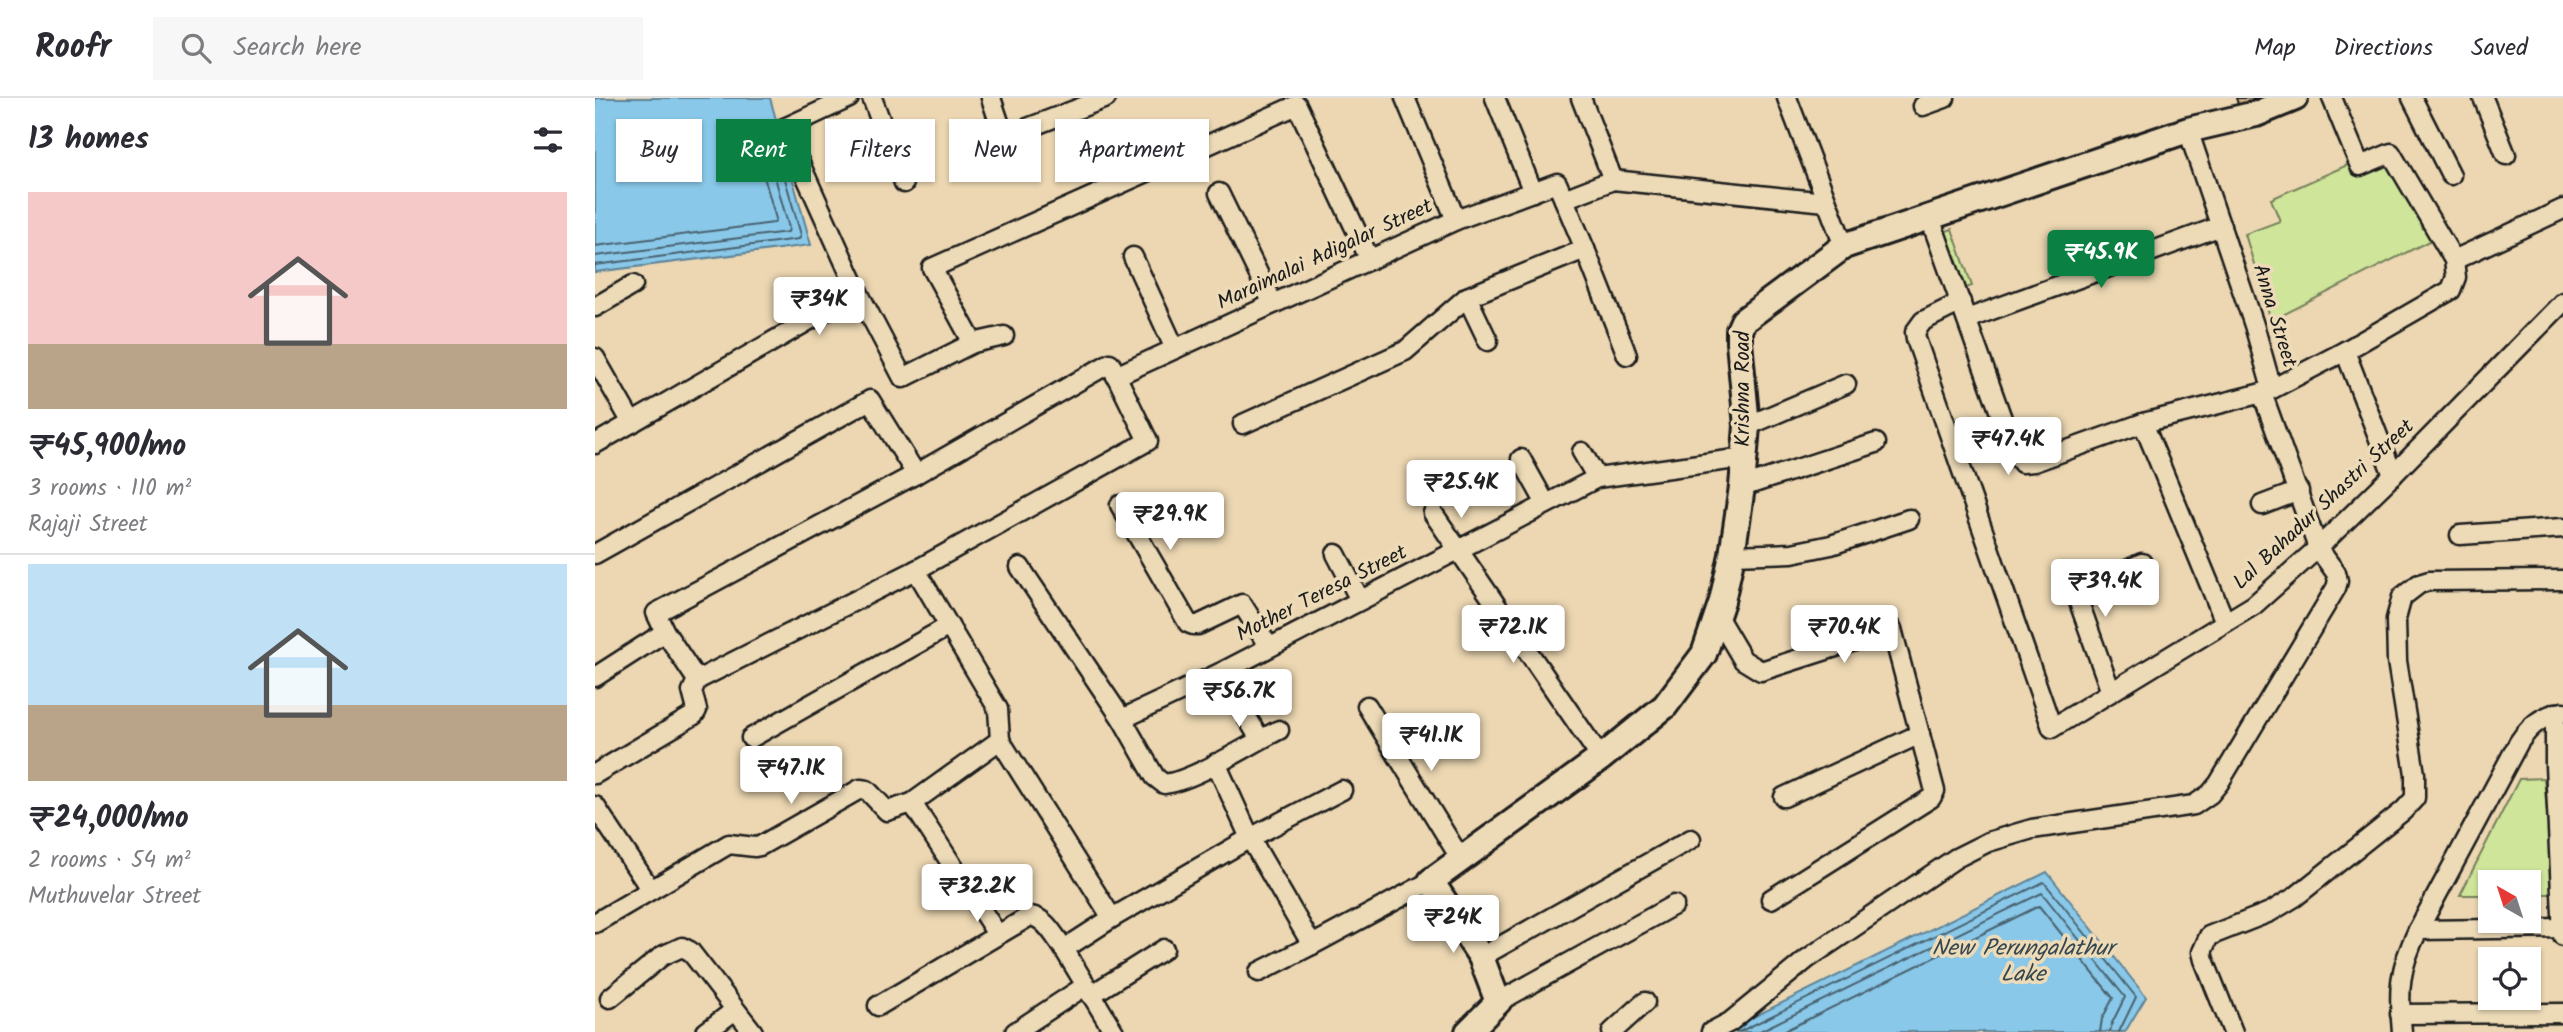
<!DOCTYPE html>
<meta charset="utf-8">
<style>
:root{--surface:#fff;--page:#f7f7f7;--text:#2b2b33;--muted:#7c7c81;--line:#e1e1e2;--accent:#0b8043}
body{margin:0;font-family:Kalam,sans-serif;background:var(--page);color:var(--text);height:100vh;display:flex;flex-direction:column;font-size:26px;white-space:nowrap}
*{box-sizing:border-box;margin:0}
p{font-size:23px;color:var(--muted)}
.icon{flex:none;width:38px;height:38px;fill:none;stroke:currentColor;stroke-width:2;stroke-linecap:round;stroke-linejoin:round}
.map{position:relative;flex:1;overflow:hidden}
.drawer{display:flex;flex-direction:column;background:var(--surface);width:595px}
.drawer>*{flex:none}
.banner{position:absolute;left:21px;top:21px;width:665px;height:63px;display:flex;gap:14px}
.needle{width:46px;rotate:321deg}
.tools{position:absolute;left:1883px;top:772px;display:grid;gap:14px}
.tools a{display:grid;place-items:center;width:63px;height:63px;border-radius:0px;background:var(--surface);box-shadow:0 2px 5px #0004;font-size:35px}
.price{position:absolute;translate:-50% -60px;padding:0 16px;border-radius:7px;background:#fff;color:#222;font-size:23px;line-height:46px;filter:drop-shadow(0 2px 4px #0008)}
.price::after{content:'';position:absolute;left:50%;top:42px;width:21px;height:16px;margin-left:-10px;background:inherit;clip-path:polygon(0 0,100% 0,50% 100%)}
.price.current{background:var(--accent);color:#fff}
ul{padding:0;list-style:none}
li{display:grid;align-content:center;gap:14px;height:371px;padding:0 28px}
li+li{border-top:2px solid var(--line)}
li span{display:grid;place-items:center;height:217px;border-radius:0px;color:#555}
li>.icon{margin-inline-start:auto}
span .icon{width:126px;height:126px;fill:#fffc;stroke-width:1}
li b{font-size:30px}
h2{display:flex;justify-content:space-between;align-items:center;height:84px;padding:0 28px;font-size:30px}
.chip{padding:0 24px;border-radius:0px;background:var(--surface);box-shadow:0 2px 5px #0004;font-size:24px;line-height:63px}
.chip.current{background:var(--accent);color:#fff}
header{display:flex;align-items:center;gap:42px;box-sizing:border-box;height:98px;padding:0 35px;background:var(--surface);border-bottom:2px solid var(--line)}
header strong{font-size:33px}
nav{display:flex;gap:38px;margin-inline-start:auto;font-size:24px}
.search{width:490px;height:63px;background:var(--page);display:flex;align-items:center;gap:18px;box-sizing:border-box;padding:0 24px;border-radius:0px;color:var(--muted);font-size:26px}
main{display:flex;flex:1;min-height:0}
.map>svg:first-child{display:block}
.green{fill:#cfe59a;stroke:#76805b;stroke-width:2}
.water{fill:#89c8e9;stroke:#5d8397;stroke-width:2}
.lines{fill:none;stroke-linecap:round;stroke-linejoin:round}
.shore{stroke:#48616e;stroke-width:2}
.building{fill:#c7ad87;stroke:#1c1c1c;stroke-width:2}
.street-casing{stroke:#1c1c1c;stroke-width:23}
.secondary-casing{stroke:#1c1c1c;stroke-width:30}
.street{stroke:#eddbb8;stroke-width:18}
.secondary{stroke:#eddbb8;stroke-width:24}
.labels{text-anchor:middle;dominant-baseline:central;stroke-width:7;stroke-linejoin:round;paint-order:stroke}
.street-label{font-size:21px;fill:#1c1c1c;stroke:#eddbb8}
.water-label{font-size:23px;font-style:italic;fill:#37474f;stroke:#eddbb8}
</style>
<header>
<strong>Roofr</strong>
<div class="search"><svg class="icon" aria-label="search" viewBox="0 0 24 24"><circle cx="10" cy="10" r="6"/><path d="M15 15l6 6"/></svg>Search here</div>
<nav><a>Map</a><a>Directions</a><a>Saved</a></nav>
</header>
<main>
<section class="drawer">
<h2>13 homes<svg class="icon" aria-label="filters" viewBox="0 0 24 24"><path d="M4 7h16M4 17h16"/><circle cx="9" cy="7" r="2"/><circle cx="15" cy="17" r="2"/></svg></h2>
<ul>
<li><span style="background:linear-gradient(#f6c9c9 70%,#b9a48a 0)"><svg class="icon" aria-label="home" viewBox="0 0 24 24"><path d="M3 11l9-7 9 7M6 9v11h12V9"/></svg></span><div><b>₹45,900/mo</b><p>3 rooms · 110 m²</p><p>Rajaji Street</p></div></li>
<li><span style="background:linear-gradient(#bfe0f5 65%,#b9a48a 0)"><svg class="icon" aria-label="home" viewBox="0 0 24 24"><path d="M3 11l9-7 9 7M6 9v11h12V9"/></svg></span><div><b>₹24,000/mo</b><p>2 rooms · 54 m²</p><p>Muthuvelar Street</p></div></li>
</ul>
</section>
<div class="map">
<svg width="1968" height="934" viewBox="0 0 1968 934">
<rect width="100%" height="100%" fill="#ecd7b2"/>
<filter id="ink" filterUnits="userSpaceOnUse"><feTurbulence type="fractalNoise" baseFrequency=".0143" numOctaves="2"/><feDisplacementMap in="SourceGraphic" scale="14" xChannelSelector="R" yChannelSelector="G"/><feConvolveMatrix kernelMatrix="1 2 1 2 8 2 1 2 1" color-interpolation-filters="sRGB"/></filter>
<g filter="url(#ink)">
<g class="green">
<polygon points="1802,59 1842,139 1676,223 1650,136 1685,123 1676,101 1768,60"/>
<polygon points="1357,131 1377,188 1363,193 1343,136"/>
<polygon points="1949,680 1959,796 1934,796 1934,784 1895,784 1895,797 1865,797 1924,681"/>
</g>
<g class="water">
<polygon points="0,0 175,0 216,147 0,174"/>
<polygon points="1452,774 1551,899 1530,934 1128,934"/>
</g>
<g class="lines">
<g class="shore">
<polyline points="0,148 179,125 181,121 162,54"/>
<polyline points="0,158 193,134 194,130 172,50"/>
<polyline points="0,167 204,141 206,137 180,46"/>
<polyline points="1144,934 1449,784 1541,899 1524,934"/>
<polyline points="1163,934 1447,795 1530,899 1517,925 1515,934"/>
<polyline points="1187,934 1444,808 1518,900 1507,921 1505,934"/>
</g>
</g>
<polygon class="building" points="1641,0 1698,0 1646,15"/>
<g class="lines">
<g class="street-casing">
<g id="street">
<polyline points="277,0 309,85"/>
<polyline points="396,0 409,39 511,0"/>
<polyline points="810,0 861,122"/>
<polyline points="900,0 938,94"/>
<polyline points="986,0 1018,82"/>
<polyline points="1192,0 1249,148"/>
<polyline points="1817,0 1856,77"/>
<polyline points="1888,0 1911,57"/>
<polyline points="1328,8 1350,0"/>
<polyline points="189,30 263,194"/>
<polyline points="138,54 254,0"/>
<polyline points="624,95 678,206"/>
<polyline points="969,101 1018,82 1231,104"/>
<polyline points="1335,120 1419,354 1427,365 1439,364 1548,325 1667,295"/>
<polyline points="990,151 1032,257"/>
<polyline points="538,159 580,251"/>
<polyline points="1859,162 1968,111"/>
<polyline points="872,199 893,243"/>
<polyline points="1366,204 1328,223 1320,234 1321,241 1457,630 1659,507 1723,450 1798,377 1968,204"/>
<polyline points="0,209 38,187"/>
<polyline points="1372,221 1626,128"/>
<polyline points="378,245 337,170 702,7 775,162"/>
<polyline points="1750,253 1798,377"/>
<polyline points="0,260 37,325"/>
<polyline points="521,278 861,122 962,85 990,151 872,199 810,253 648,326"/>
<polyline points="1677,291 1750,253 1856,192 1861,179 1859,162 1796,55 1765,68 1737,0"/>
<polyline points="1548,325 1630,524"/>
<polyline points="1152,328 1251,286"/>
<polyline points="0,346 263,194 308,280 378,245 409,238"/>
<polyline points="987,354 1002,380"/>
<polyline points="926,361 951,406"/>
<polyline points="1147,389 1281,345"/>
<polyline points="525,407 593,525 598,527 603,527 647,506 674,549"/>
<polyline points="1667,407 1704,393"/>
<polyline points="838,415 1006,660"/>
<polyline points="1865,437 1968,430"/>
<polyline points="0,456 275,302 321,376"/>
<polyline points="741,456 765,502"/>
<polyline points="1137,457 1197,455 1236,447 1314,421"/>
<path d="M425 469 527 621 560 679 569 686C599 683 655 646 684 632"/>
<polyline points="321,472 403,611 405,642 517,820 655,740 717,847 836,783"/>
<polyline points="1122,518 1148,562 1166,573 1297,531 1340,693 1336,700 1176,801"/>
<polyline points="625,575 665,641"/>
<polyline points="0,579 70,534"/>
<polyline points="1516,594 1481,496 1547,465"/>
<polyline points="772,608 867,763"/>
<polyline points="1960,615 1960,667 1968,838"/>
<polyline points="527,621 625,575 1002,380 1148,360"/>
<polyline points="156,640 354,528"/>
<polyline points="621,665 655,740 747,692"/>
<polyline points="0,676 99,617 102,612 97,593 102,582 321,472 553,343 515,265 321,376 61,515 70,534 102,582"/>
<polyline points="1189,699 1325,636"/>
<polyline points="317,705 402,836"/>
<polyline points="0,708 56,792"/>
<polyline points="517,820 469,851 519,934"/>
<polyline points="0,825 134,746 160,749 165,748 265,691 272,692 292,713 317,705 405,642"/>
<polyline points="1823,832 1968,830"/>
<polyline points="886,859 1096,741"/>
<polyline points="664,874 717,847"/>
<polyline points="496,897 569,851"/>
<polyline points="15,900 67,858 87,849 95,853 158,934"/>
<polyline points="903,904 1079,807"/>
<path d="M283 908 435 818C450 819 460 839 469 851"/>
<polyline points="1805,916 1968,915"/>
<polyline points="111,934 140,912"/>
<polyline points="420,934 490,888"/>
<polyline points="1017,934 1050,904"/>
<polyline points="1116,934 1135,924 1212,861 1361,760 1393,744 1437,731 1599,707 1615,696 1624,685 1741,490 1743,483 1741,475 1723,450 1667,295 1677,291 1659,227 1593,32"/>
<polyline points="1638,934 1609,862 1607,854 1614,838 1675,814 1700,799 1808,713 1820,700 1820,676 1802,563 1801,521 1807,499 1824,486 1834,483 1968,482"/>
<path d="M1807 934C1803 891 1804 871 1823 832L1924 644C1935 628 1947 617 1968 614"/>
</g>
</g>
<g class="secondary-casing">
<polyline id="secondary" points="873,934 903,904 886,859 836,783 1006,660 1070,608 1109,556 1127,503 1137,457 1147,389 1152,328 1144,244 1144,232 1148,223 1249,148 1593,32 1661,16 1700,0"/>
</g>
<use href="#street" class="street"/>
<use href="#secondary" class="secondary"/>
</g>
</g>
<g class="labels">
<g class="street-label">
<text transform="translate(730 157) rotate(-25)">Maraimalai Adigalar Street</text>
<text transform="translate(1679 218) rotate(73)">Anna Street</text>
<text transform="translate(1148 291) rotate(-90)">Krishna Road</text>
<text transform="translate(1729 407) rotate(-43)">Lal Bahadur Shastri Street</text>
<text transform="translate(727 496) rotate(-27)">Mother Teresa Street</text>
</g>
<g class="water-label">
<text x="1428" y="851">New Perungalathur<tspan x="1428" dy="26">Lake</tspan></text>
</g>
</g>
</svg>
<div class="tools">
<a><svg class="needle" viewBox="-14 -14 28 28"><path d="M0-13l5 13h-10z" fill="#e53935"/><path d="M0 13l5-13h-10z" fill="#7c7c81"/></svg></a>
<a><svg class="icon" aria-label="locate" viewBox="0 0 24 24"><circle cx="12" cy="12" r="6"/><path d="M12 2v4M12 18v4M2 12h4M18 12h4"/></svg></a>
</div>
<b class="price current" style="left:1506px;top:192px">₹45.9K</b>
<b class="price" style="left:224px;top:239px">₹34K</b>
<b class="price" style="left:1413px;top:379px">₹47.4K</b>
<b class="price" style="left:866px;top:422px">₹25.4K</b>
<b class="price" style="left:575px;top:454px">₹29.9K</b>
<b class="price" style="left:1510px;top:521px">₹39.4K</b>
<b class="price" style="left:918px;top:567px">₹72.1K</b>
<b class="price" style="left:1249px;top:567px">₹70.4K</b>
<b class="price" style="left:644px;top:631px">₹56.7K</b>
<b class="price" style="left:836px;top:675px">₹41.1K</b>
<b class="price" style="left:196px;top:708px">₹47.1K</b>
<b class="price" style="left:382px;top:826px">₹32.2K</b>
<b class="price" style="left:858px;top:857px">₹24K</b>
<div class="banner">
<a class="chip">Buy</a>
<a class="chip current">Rent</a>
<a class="chip">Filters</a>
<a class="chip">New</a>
<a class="chip">Apartment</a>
</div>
</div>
</main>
